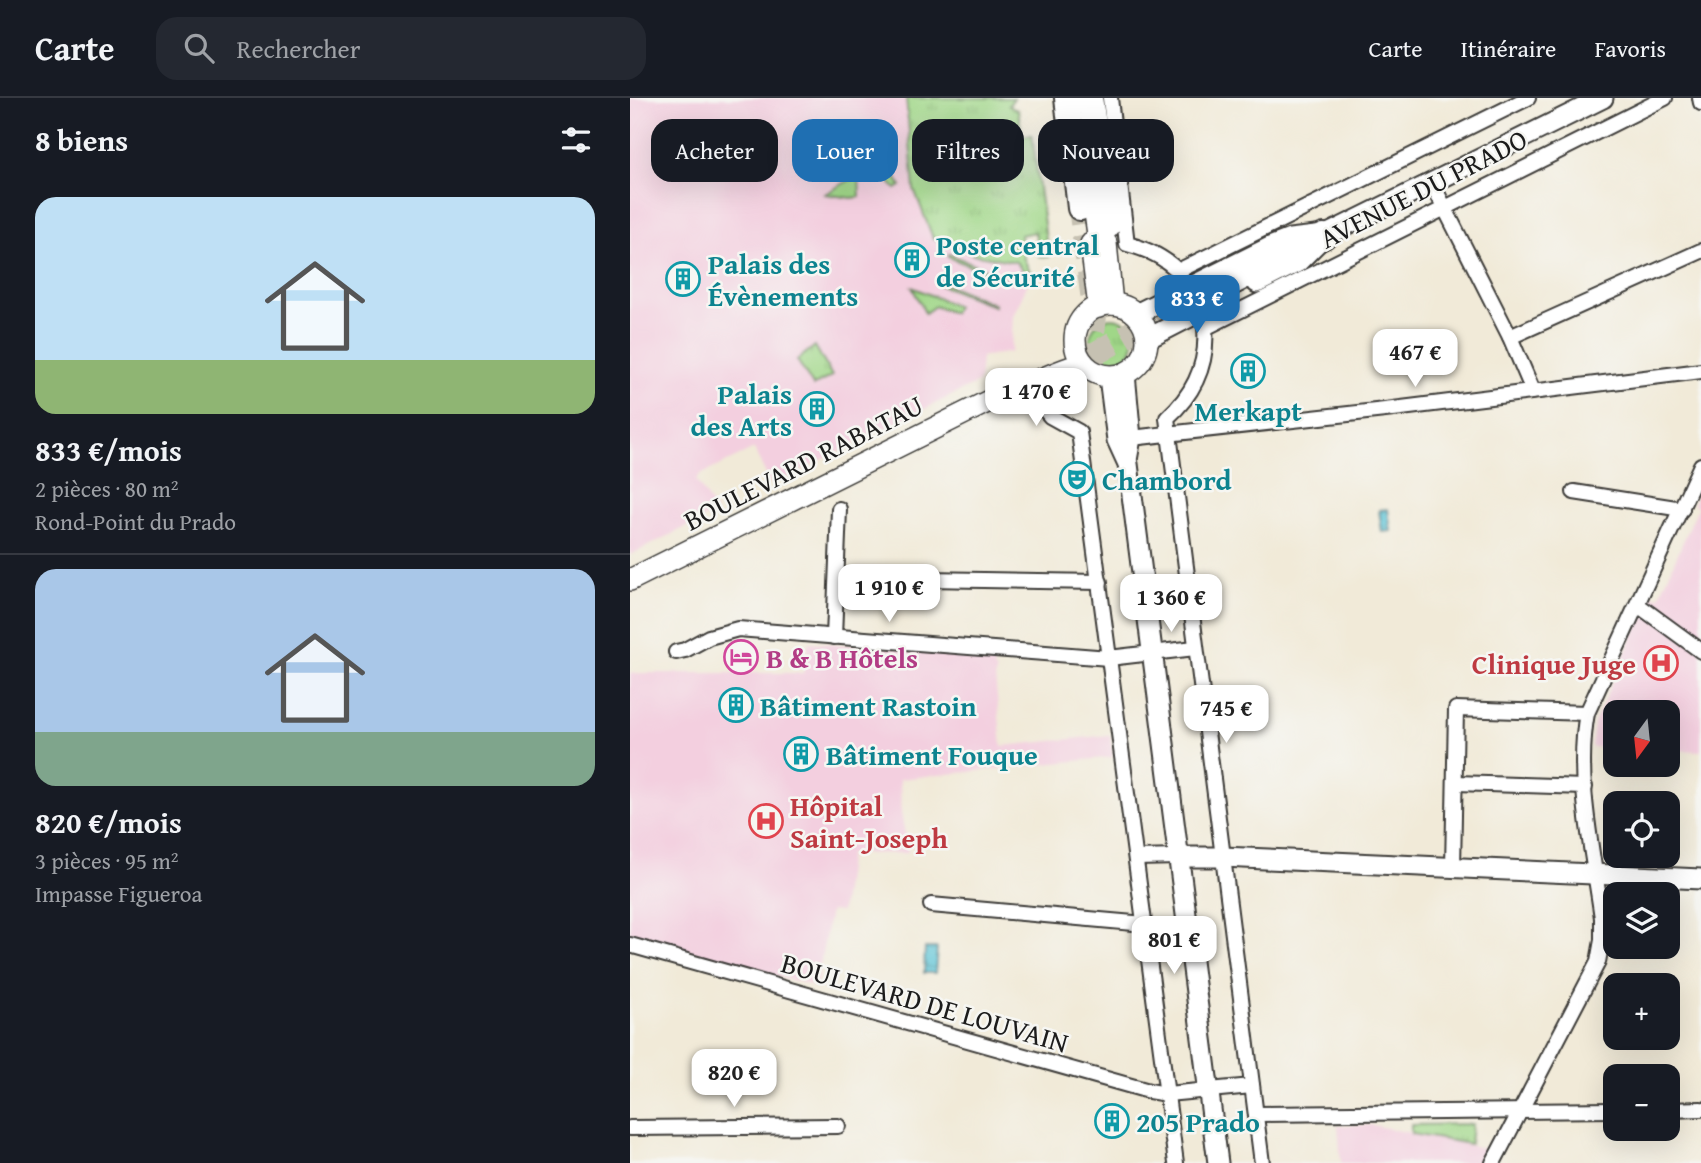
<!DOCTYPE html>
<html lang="fr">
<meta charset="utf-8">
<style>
:root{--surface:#171b24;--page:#242831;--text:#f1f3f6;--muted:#9ea1a6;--line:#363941;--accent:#1f6fb2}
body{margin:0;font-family:"Gentium Book Plus",serif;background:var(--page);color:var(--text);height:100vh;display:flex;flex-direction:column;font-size:26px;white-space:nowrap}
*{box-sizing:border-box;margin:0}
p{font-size:23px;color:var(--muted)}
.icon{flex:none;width:38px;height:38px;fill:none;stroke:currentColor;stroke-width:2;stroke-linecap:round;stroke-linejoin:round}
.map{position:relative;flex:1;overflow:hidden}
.side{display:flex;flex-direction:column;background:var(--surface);width:630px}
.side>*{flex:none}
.hud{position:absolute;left:21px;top:21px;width:665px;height:63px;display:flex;gap:14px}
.needle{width:46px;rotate:195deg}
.buttons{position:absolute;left:973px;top:602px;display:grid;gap:14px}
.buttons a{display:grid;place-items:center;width:77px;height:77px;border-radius:14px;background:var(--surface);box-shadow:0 7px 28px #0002;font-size:35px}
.price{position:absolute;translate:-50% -60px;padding:0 16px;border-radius:14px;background:#fff;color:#222;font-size:23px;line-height:46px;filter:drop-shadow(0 2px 4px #0008)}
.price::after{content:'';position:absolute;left:50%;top:42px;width:21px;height:16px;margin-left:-10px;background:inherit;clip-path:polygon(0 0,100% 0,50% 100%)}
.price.selected{background:var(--accent);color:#fff}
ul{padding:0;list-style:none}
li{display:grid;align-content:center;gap:14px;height:371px;padding:0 35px}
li+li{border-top:2px solid var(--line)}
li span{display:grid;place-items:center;height:217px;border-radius:21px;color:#555}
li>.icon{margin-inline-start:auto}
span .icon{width:126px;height:126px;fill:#fffc;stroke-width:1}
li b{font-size:30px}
h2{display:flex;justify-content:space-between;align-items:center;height:84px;padding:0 35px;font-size:30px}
.chip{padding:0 24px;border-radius:21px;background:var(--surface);box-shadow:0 7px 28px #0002;font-size:24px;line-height:63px}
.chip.selected{background:var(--accent);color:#fff}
header{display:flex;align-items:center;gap:42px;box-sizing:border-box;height:98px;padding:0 35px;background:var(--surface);border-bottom:2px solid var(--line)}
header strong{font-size:33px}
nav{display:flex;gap:38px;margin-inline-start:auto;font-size:24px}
.search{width:490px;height:63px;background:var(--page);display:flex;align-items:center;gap:18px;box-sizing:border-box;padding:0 24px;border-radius:21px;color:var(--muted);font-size:26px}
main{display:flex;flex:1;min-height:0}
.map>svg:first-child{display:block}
.built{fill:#f3cfdf}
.grass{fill:url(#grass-tufts);stroke:#5e7a52;stroke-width:2}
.water{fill:url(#water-waves);stroke:#3a6f78;stroke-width:2}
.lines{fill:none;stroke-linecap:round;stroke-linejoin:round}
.highway-tunnel{stroke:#c6c1b2;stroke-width:24;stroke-dasharray:24 12;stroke-linecap:butt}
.street-casing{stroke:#3c3b38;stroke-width:18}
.secondary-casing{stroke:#3c3b38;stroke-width:23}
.primary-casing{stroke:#3c3b38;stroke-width:24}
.highway-casing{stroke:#3c3b38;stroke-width:28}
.street{stroke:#fff;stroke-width:14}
.secondary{stroke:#fff;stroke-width:19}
.primary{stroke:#fff;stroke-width:21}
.highway{stroke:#fff;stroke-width:24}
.labels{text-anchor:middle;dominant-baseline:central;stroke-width:5;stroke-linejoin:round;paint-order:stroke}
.street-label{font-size:28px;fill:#1c1c1c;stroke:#f6f6f2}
.culture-label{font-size:28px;font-weight:bold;fill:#0d838f;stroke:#f6f6f2;text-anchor:start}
.hotel-label{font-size:28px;font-weight:bold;fill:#b23c85;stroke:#f6f6f2;text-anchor:start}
.health-label{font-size:28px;font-weight:bold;fill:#be3a42;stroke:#f6f6f2;text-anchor:end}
</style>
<header>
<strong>Carte</strong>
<div class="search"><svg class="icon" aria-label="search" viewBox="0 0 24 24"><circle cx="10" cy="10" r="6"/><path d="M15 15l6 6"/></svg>Rechercher</div>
<nav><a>Carte</a><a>Itinéraire</a><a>Favoris</a></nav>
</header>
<main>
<section class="side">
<h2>8 biens<svg class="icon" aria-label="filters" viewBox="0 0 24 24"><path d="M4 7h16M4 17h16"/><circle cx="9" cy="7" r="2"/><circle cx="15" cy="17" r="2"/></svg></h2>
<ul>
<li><span style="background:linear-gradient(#bfe0f5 75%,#8fb573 0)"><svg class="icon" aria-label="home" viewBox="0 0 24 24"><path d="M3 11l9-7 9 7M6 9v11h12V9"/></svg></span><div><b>833 €/mois</b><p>2 pièces · 80 m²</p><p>Rond-Point du Prado</p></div></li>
<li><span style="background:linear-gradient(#a9c7e8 75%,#7fa58c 0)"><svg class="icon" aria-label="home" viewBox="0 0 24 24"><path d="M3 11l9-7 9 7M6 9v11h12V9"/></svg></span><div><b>820 €/mois</b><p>3 pièces · 95 m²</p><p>Impasse Figueroa</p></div></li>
</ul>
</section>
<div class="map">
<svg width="1071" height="1065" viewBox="0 0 1071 1065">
<defs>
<pattern id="grass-tufts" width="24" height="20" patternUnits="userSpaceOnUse" patternTransform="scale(1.75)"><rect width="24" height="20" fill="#a0d788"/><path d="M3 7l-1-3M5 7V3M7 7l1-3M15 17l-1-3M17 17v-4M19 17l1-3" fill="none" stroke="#89b875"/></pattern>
<pattern id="water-waves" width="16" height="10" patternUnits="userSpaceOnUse" patternTransform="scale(1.75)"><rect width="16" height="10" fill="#59c2d5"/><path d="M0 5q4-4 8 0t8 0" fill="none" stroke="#4da6b6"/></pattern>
</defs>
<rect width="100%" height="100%" fill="#f6f6f2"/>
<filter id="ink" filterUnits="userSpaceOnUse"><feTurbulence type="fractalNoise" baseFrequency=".0143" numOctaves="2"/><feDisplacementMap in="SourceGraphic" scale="14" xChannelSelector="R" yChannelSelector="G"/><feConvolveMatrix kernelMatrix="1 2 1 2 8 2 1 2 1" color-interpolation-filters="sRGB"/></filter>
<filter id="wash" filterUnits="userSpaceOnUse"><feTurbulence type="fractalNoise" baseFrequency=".00686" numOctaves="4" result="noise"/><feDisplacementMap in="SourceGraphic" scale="28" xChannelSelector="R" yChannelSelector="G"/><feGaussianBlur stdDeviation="1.57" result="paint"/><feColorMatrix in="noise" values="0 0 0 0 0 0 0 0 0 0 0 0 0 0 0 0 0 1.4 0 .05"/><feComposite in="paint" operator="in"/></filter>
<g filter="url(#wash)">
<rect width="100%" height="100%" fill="#f1ead8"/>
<g class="built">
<polygon points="0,0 275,0 284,91 303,140 386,164 400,181 383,218 381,254 351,259 349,284 141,387 124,351 70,377 66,382 86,414 0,457"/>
<polygon points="1071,388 1071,653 1038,652 1038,614 985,614 985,650 961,649 964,625 1021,497 1029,499 1068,409 1063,406"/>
<polygon points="179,544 355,557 355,559 363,559 364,571 367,572 365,578 372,648 480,637 483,659 270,681 271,715 278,753 277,755 219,756 211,814 200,813 186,889 0,837 0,575 173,575"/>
<polygon points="708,1027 742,1027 862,1052 856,1065 711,1065"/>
</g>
<g class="grass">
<polygon points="276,0 384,0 379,7 388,12 392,38 402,37 416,142 420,147 419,159 409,158 405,134 390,137 394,161 402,178 400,181 386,164 343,156 303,140 284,91"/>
<polygon points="264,58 266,79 271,88 266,91 256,80 242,70"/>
<polygon points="229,77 230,99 221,100 195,96"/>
<polygon points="319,156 374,179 374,182 318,159"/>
<polygon points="308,183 364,206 364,208 307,186"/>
<polygon points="282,189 326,208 323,215 305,208 295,215"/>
<circle cx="482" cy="242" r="22"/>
<polygon points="185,248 202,278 183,288 167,262"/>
<polygon points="842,1026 840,1046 781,1036 781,1027"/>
</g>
<g class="water">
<path d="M333 31 336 35 330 55C320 63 311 59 306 74L298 77 292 74V49L295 42H298L310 55H318L324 48 326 35Z"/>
<polygon points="758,411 761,433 752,434 749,412"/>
<polygon points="295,850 307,850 305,875 294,875"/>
</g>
</g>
<g filter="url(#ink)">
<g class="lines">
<g class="highway-tunnel">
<path d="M448 265C461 251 464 234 465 216L450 110"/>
<polyline points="432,275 559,201"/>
</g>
<g class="street-casing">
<g id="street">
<path d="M480 0 497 146C517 151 534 159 548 173L898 0"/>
<polyline points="1070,0 1071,5"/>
<polyline points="802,85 880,239 903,293"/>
<polyline points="880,239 1071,153"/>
<polyline points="396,289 420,318 449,334 546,1065"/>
<polyline points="501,340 755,312 1071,273"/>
<polyline points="944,394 1052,411"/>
<polyline points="296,481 470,484"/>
<polyline points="1008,507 1071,553"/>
<polyline points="204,539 209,411"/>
<polyline points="46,554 55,552 79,539 108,531 479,560 565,550"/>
<polyline points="826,685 955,689"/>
<polyline points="506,760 549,759"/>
<polyline points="823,770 826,611 957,615"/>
<polyline points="301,807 515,826"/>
<polyline points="0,847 519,993 537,996 622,988"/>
<polyline points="1038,1012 1071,1011"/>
<polyline points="626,1016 985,1012"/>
<polyline points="0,1030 208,1028"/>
<path d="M632 1065 537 320C564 296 578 267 575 230L1035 0"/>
<path d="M863 1065 968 864 972 842V820C963 755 945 680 957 615L1071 367"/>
</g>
</g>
<g class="secondary-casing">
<g id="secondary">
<polyline points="627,185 668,164 694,138 973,0"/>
<polyline points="506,216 642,148 660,141 686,138"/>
<polyline points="517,241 585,206"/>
<polyline points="495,276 501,340 497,362"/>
<polyline points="479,279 487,342 498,366 588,1065"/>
<polyline points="549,759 593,759 1071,781"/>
</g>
</g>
<g class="primary-casing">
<g id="primary">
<polyline points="460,80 468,136 476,145 482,206"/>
<circle cx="481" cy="242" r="36"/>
<path d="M469 209 461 146C468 136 470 138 478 130 490 118 484 100 482 85"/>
<path d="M0 482 371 297C399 289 425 272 453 266"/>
</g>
</g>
<g class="highway-casing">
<g id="highway">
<polyline points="437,0 450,110"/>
<polyline points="460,0 476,106"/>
<polyline points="560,206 694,138"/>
</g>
</g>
<use href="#street" class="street"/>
<use href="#secondary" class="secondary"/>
<use href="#primary" class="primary"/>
<use href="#highway" class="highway"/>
</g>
</g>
<defs>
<g id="building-ring" transform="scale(1.75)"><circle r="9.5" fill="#f6f6f2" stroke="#0f9aa8" stroke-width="1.5"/><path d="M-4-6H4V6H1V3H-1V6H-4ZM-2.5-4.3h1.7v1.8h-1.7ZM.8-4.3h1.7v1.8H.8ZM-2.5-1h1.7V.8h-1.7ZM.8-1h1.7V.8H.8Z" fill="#0f9aa8"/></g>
<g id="theatre-ring" transform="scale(1.75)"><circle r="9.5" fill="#f6f6f2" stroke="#0f9aa8" stroke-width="1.5"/><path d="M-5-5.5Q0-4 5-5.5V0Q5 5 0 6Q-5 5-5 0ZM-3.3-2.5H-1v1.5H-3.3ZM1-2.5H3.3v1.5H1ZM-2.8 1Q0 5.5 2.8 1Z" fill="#0f9aa8"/></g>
<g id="hotel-ring" transform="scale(1.75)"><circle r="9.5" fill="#f6f6f2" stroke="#d1479c" stroke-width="1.5"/><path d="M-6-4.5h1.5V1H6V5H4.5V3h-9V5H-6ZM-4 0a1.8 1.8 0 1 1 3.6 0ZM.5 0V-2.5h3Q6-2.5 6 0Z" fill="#d1479c"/></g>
<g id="hospital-ring" transform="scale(1.75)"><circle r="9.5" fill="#f6f6f2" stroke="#e0444e" stroke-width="1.5"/><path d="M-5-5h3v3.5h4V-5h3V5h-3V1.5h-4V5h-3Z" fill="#e0444e"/></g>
</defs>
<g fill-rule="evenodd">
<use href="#building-ring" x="282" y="162"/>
<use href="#building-ring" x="53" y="181"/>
<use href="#building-ring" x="618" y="273"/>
<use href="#building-ring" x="187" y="311"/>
<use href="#theatre-ring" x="447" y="381"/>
<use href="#hotel-ring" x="111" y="559"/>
<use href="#hospital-ring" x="1031" y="565"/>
<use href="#building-ring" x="106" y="607"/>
<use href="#building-ring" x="171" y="656"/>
<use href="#hospital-ring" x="136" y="723"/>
<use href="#building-ring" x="482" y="1023"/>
</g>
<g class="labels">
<g class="street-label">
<text transform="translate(793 90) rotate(-27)">AVENUE DU PRADO</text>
<text transform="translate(173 364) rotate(-27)">BOULEVARD RABATAU</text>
<text transform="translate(295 904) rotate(16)">BOULEVARD DE LOUVAIN</text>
</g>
<g class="culture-label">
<text x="306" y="146">Poste central<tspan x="306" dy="32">de Sécurité</tspan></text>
<text x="78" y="165">Palais des<tspan x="78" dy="32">Évènements</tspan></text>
<text x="162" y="295" text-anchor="end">Palais<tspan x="162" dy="32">des Arts</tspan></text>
<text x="618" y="312" text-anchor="middle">Merkapt</text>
<text x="472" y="381">Chambord</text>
<text x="130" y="607">Bâtiment Rastoin</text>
<text x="196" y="656">Bâtiment Fouque</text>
<text x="506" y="1023">205 Prado</text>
</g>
<g class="hotel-label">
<text x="136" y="559">B &amp; B Hôtels</text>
</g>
<g class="health-label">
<text x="1006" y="565">Clinique Juge</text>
<text x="160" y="707" text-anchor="start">Hôpital<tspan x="160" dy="32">Saint-Joseph</tspan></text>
</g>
</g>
</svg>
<div class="buttons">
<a><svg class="needle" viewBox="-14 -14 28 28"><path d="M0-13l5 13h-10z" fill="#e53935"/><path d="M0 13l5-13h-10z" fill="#9ea1a6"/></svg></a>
<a><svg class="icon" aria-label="locate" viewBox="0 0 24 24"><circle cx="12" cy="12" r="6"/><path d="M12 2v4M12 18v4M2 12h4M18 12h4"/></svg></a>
<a><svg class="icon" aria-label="layers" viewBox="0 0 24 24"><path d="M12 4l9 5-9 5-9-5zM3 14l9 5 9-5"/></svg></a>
<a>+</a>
<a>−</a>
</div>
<b class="price selected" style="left:567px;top:237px">833 €</b>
<b class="price" style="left:785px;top:291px">467 €</b>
<b class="price" style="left:406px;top:330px">1 470 €</b>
<b class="price" style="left:259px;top:526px">1 910 €</b>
<b class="price" style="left:541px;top:536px">1 360 €</b>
<b class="price" style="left:596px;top:647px">745 €</b>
<b class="price" style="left:544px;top:878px">801 €</b>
<b class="price" style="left:104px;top:1011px">820 €</b>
<div class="hud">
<a class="chip">Acheter</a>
<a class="chip selected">Louer</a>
<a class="chip">Filtres</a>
<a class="chip">Nouveau</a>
</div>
</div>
</main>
